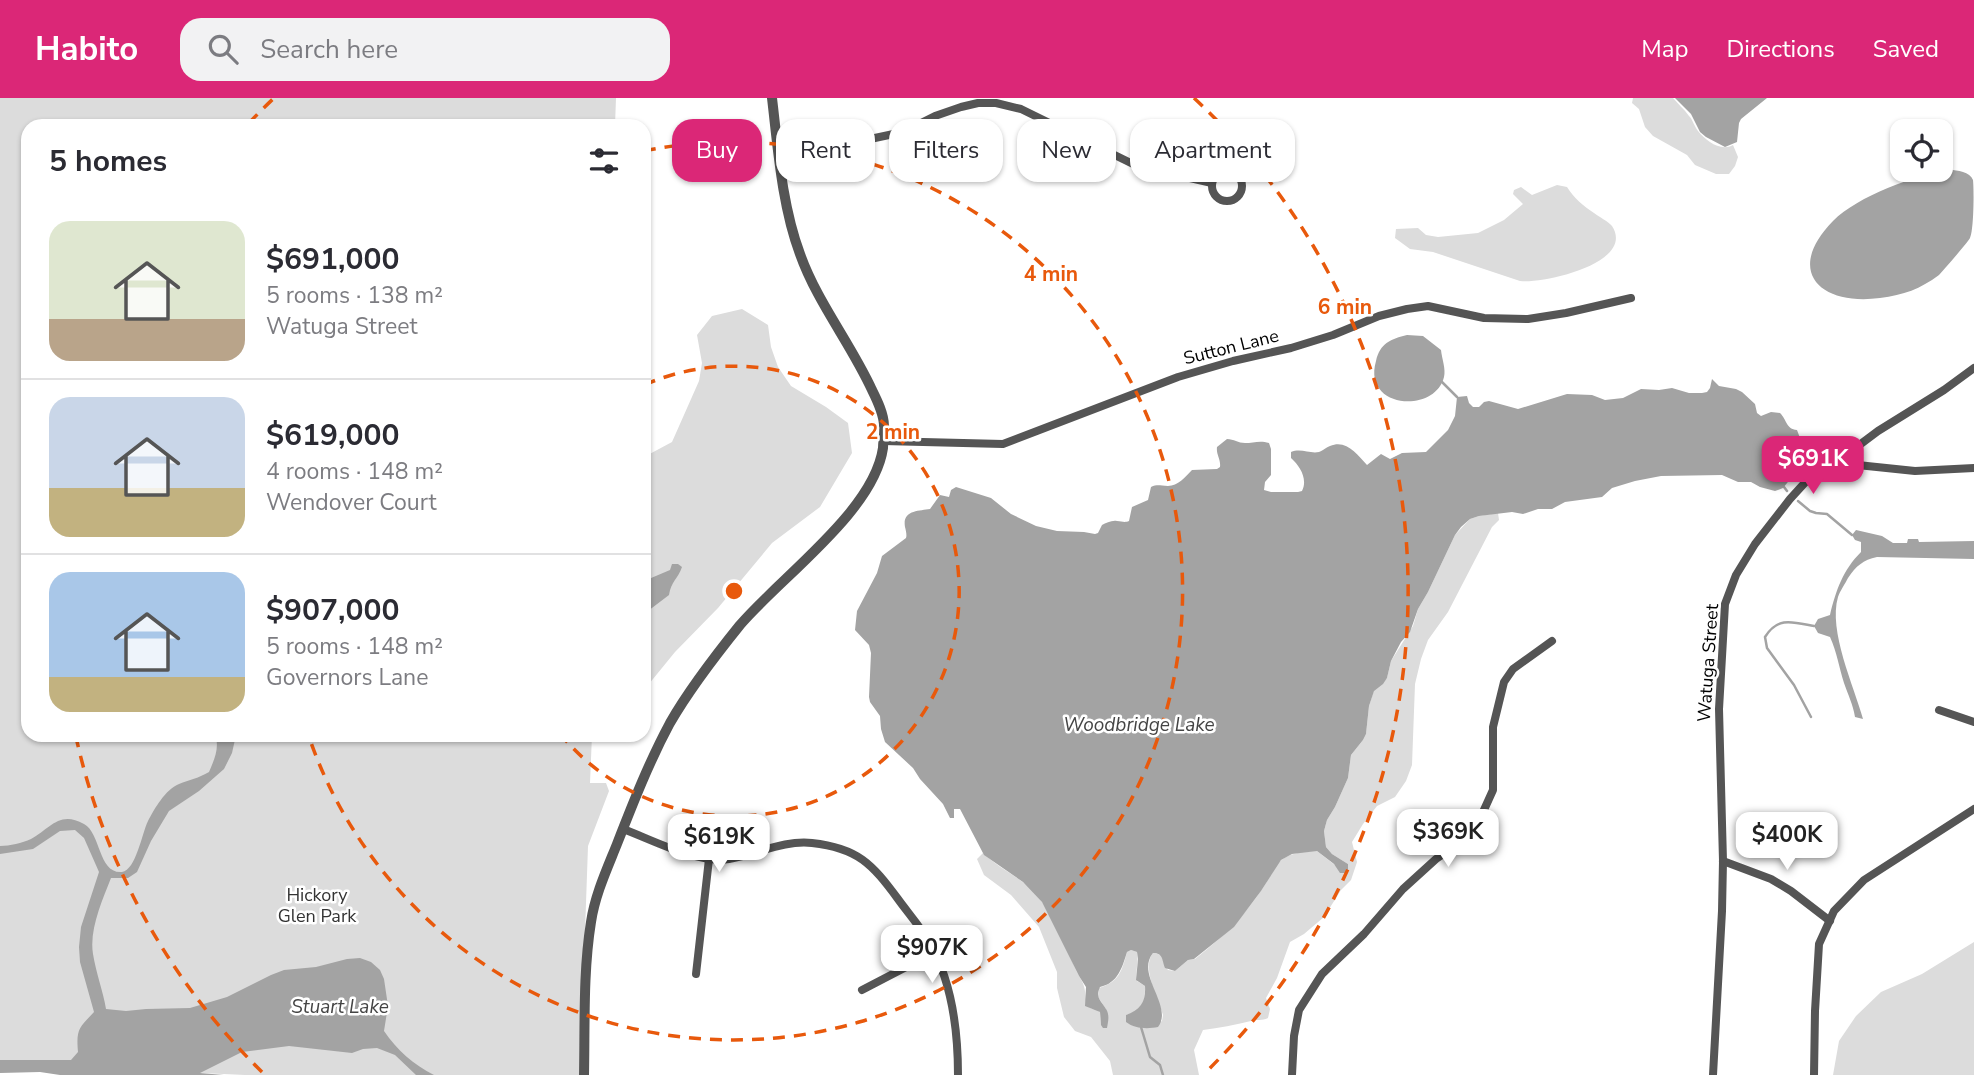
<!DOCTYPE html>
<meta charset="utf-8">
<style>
:root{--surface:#fff;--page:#f2f2f3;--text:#2b2b33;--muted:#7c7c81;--line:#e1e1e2;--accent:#db2777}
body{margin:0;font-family:"Nunito Sans",sans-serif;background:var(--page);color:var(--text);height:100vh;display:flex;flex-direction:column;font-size:26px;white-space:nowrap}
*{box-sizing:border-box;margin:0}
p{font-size:23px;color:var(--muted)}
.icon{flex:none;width:38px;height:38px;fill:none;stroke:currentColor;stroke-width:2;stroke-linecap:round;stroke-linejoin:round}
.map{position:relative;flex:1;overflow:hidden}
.details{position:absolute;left:21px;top:21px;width:630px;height:623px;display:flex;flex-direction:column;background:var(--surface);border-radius:21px;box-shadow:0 2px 5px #0004}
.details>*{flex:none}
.hud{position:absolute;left:672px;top:21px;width:665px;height:63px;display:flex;gap:14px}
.tools{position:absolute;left:1890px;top:21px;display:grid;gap:14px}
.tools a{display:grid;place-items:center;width:63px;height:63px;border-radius:14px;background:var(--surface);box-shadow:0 2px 5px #0004;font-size:35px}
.price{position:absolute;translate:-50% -60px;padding:0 16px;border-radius:14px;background:#fff;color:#222;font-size:23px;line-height:46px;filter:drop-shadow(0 2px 4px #0008)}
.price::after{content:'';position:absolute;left:50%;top:42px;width:21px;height:16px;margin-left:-10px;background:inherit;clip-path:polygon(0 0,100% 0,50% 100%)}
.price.selected{background:var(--accent);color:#fff}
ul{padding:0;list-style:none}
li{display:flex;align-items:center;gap:21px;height:175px;padding:0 28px}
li+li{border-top:2px solid var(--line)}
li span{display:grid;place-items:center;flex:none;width:196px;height:140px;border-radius:21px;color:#555}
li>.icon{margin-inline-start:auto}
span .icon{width:84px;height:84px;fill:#fffc;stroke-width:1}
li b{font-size:30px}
h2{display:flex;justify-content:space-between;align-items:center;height:84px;padding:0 28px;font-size:30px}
.chip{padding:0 24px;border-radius:21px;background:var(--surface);box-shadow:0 2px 5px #0004;font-size:24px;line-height:63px}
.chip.selected{background:var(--accent);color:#fff}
header{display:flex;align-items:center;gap:42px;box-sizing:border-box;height:98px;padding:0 35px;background:var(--accent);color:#fff}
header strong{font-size:33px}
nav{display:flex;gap:38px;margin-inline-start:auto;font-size:24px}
.search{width:490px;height:63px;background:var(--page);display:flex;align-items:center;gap:18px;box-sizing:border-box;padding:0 24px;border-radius:21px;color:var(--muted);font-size:26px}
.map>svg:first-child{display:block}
.green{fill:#dcdcdc}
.water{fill:#a3a3a3}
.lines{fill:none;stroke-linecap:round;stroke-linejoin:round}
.stream{stroke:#a3a3a3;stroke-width:2.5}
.minor{stroke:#555;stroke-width:8}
.tertiary{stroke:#555;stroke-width:10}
.ring{fill:none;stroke:#e8590c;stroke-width:3.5;stroke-dasharray:12 9}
.labels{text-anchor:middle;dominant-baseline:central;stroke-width:5;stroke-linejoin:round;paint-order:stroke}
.street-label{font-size:18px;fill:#000;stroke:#fff}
.park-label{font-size:18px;fill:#333;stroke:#fff}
.water-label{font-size:19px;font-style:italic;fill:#444;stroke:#fff}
.centre{fill:#e8590c;stroke:#fff;stroke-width:3.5}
.ring-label{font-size:21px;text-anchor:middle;font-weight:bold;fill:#e8590c;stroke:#fff;stroke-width:5;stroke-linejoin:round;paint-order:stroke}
</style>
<header>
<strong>Habito</strong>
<div class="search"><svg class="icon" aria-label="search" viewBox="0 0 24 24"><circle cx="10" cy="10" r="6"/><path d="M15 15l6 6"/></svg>Search here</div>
<nav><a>Map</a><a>Directions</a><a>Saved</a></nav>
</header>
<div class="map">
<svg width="1974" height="977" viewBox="0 0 1974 977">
<rect width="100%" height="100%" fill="#fff"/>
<g class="green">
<polygon points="0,0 616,0 615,28 28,28 28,637 592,637 590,685 606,685 609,693 588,748 580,977 245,977 0,966"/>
<path d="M1633 0H1673C1678 6 1684 11 1689 18 1693 22 1694 28 1698 33 1706 43 1721 54 1733 47L1738 59 1735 68 1729 76H1716L1695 67 1687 57 1653 38 1645 29 1639 11 1632 5Z"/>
<path d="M1557 87 1567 89C1574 100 1583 108 1594 115 1599 119 1608 123 1612 128 1636 165 1543 186 1520 183L1433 154 1410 151 1395 140 1396 131 1418 130 1426 137 1438 139 1478 135 1504 122 1523 106 1513 96 1514 92 1521 89 1532 97Z"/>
<polygon points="742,211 768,227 771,249 778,269 791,288 826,309 848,325 852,355 820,409 772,445 718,510 675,554 644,592 644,359 672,344 699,283 702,265 697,237 712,218"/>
<path d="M1498 415 1499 422 1492 429 1448 514 1428 542 1421 561 1415 586 1412 667 1406 683 1395 699 1377 708 1363 726 1352 744 1357 764 1351 782 1341 792 1324 819 1304 836 1290 844 1277 880 1266 900 1270 911 1268 920C1262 923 1257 921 1251 923 1235 927 1219 930 1203 932L1194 952 1199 977H1113L1110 963 1091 939 1075 933 1064 919 1057 890V874L1039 829 1011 797 984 777 977 761 983 755C997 769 1016 777 1031 791 1054 813 1065 850 1079 878 1089 893 1082 898 1090 910L1095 911 1100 914 1101 927 1106 911 1098 899 1099 890C1119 884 1122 873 1127 854L1131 852 1137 854C1139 864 1135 874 1137 883L1145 888C1145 905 1143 912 1126 917L1131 927C1146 930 1149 931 1162 923L1163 917C1158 900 1141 870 1153 855 1163 855 1163 864 1168 872L1175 873 1188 862 1195 861C1229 835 1257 805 1277 766 1287 755 1303 753 1317 753L1345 775 1347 773 1348 766 1332 756 1326 749 1324 733 1327 722 1335 709 1348 680 1351 657 1363 642 1366 636 1369 608 1374 592 1382 586 1387 580 1391 563 1413 528 1418 511 1428 494 1455 437 1470 421 1479 418Z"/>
<polygon points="1974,844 1974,977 1833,977 1839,943 1856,918 1881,894 1922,876"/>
</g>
<g class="water">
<polygon points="1675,0 1767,0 1741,21 1739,25 1737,44 1725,49 1706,39 1700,34 1691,16"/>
<path d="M1950 72C1957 72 1970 74 1973 82 1974 90 1974 132 1970 140 1968 144 1942 174 1939 177 1920 191 1904 197 1880 200 1820 208 1784 173 1833 123 1858 98 1915 77 1950 72Z"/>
<path d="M1407 237 1423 238 1441 252C1442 261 1446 271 1444 279 1435 316 1362 311 1376 263 1380 245 1391 241 1407 237Z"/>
<path d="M1712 281 1719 288 1736 291 1742 294 1755 306 1757 315 1761 318 1771 314 1780 315C1787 322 1786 331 1797 332L1803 348 1800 365 1796 374 1783 390 1775 393 1760 389 1751 384H1738L1722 377 1661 378 1635 383 1612 390 1602 399 1565 404 1552 411H1538L1523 416 1512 414 1479 418 1470 421 1461 429 1455 437 1428 494 1418 511 1410 534 1401 544 1391 563 1387 580 1383 586 1374 593 1369 608 1366 636 1363 642 1351 657 1348 680 1335 709 1327 722 1324 733 1326 749 1332 756 1348 766V772L1345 775H1340L1334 766 1317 753 1292 756 1281 762 1261 793 1234 829 1194 861 1188 862 1175 873 1165 870C1162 862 1163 855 1153 855 1135 877 1174 908 1158 929 1148 931 1135 931 1126 924V917C1141 912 1146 903 1145 888L1136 882 1138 861 1137 854 1131 852 1127 854C1122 870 1118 885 1100 889 1095 900 1101 902 1106 911 1110 917 1108 924 1107 930H1103L1101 927 1100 914 1085 908 1086 889 1079 878 1042 804 1023 784 984 757 960 711H954V720H950L943 706 920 681 913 670 885 644 881 631 880 618 870 604 869 599 871 555 869 547 855 532 857 513 877 475 882 458 906 440C907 437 906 433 905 429 902 412 919 413 930 411L940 397 949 399 951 392 956 389 991 400 1011 416 1036 428 1057 433 1084 434 1095 436 1098 435 1102 427C1106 425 1112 422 1117 423 1122 423 1124 425 1129 423L1132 409 1148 402 1151 389C1158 386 1160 388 1168 388 1178 388 1185 379 1192 372L1217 371 1220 369C1221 361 1216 357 1217 349L1227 341C1234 341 1238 345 1245 345 1253 345 1260 342 1269 345L1271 351V377L1265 384 1264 392 1271 394H1298L1302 393C1308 381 1300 368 1291 360V354C1301 350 1310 356 1319 354 1324 352 1325 350 1330 348 1346 341 1357 356 1367 367L1381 356 1390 361 1402 355 1426 354 1448 332 1455 318 1457 299 1467 298 1469 305 1473 309H1479L1484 304 1489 303 1518 311 1567 296 1592 297 1605 302 1623 300 1641 291 1659 292 1672 290 1689 295H1702L1707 294 1710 290Z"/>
<path d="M1856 432 1882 438 1893 445H1907L1908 441H1918L1919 444 1974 443V461L1877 459C1863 462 1856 468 1848 480 1845 486 1840 493 1838 499 1828 533 1854 588 1863 621L1855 619C1853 606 1848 597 1844 585 1839 570 1837 554 1830 539L1818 535 1814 528 1818 521 1830 517C1836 492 1843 472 1861 454V444L1855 442 1852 437Z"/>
<path d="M672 466H678L682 469C678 481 671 483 669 497L644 516V483L670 472Z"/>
<path d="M181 637H236L232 655 224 671 199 693 169 713 151 743 137 774 128 780H111C102 803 89 832 93 856 96 875 103 893 106 911L126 913 146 911 190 910 227 899 271 877 284 872 316 869 347 861 360 860 371 864 380 872 384 881 388 908 384 933C397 952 414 967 434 977H416L395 957 377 950 363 951 352 955 289 948 242 954 200 975 224 977H60L40 974 0 975V962H71L78 954C76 931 79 930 94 914L80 864 79 849 81 829 99 774 84 740 75 732 60 733 33 751 0 756V748C10 748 22 745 31 741 50 731 59 712 84 726 101 735 98 776 122 774 136 772 142 735 148 723 155 710 165 692 179 686 189 682 199 680 209 674 214 662 219 652 216 639L178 638Z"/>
</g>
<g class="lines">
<g class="stream">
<polyline points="1442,284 1457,299"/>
<polyline points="1784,389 1787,393"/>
<polyline points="1798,403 1810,413 1816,415 1827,416 1852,437"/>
<path d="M1811 619 1794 587 1767 550 1765 539C1778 518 1793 524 1814 528"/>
<polyline points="142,637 152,640 178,638"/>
<polyline points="1141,929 1150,959 1160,967 1163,977"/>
</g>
<g class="minor">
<polyline points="777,48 834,40 856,44"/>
<polyline points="781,69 837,56 856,44 903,34 935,18 961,9 978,5 996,5 1021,11 1137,68 1212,85"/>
<circle cx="1227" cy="88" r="15"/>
<polyline points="883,343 1003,346 1178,279 1233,263 1291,250 1333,237 1379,218 1407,211 1428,208 1484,220 1528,221 1566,215 1631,200"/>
<polyline points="1842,360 1848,366 1915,373 1974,370"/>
<polyline points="1939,612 1974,624"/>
<path d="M623 731C653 742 697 766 729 761 758 756 783 742 812 745 858 750 872 766 898 801 908 815 920 828 929 844 952 883 958 932 958 977"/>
<polyline points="1723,763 1771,781 1791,793 1830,823"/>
<polyline points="696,876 709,761"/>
<polyline points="862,892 935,854"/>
<polyline points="1292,977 1294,938 1299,912 1322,876 1364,836 1403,791 1436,761 1455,748 1479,723 1493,692 1493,629 1504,584 1513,571 1552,543"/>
<polyline points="1713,977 1722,813 1723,763 1719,611 1725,506 1736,477 1755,446 1790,401 1811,378 1842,360 1878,333 1944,292 1974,270"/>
<polyline points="1814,977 1815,913 1819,846 1834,813 1864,782 1974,711"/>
</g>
<path class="tertiary" d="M584 977C585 926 583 874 591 824 595 797 607 771 617 746 633 705 649 664 670 625 690 590 715 558 740 527 781 479 874 413 883 350 883 343 885 335 884 328 884 316 877 302 872 292 851 246 817 204 800 156 782 108 778 51 772 0"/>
</g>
<g class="ring">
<path d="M644 287A225 225 0 1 1 562 638"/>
<path d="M644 53A449 449 0 1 1 309 639"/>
<path d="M262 974A674 674 0 0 1 76 639M249 25A674 674 0 0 1 274 0M1194 0A674 674 0 0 1 1206 974"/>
</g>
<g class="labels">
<g class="street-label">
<text transform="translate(1231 249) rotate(-14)">Sutton Lane</text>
<text transform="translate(1708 565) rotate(-86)">Watuga Street</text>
</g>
<g class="park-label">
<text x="317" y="797">Hickory<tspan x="317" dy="21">Glen Park</tspan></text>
</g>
<g class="water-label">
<text x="1139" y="627">Woodbridge Lake</text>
<text x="340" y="909">Stuart Lake</text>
</g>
</g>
<circle cx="734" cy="493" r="10" class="centre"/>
<g class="ring-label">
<text x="1051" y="183">4 min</text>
<text x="1345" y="216">6 min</text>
<text x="893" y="341">2 min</text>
</g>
</svg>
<div class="tools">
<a><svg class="icon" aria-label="locate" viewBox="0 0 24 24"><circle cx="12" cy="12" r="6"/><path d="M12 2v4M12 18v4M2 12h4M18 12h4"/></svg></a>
</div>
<b class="price selected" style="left:1813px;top:398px">$691K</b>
<b class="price" style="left:1448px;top:771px">$369K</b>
<b class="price" style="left:1787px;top:774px">$400K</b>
<b class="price" style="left:719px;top:776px">$619K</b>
<b class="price" style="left:932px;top:887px">$907K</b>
<div class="hud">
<a class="chip selected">Buy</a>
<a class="chip">Rent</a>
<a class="chip">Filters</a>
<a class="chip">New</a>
<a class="chip">Apartment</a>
</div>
<section class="details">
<h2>5 homes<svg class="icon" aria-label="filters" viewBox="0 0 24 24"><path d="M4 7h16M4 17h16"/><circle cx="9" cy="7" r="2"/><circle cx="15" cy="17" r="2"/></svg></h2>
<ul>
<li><span style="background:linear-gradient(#dfe7d0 70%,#b9a48a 0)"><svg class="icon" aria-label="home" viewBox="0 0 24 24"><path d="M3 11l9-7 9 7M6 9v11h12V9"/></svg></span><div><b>$691,000</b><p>5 rooms · 138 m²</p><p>Watuga Street</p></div></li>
<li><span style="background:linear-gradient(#c9d6e8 65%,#c2b280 0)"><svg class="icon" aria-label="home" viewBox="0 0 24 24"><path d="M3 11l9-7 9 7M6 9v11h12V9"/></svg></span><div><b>$619,000</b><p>4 rooms · 148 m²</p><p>Wendover Court</p></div></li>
<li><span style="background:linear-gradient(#a9c7e8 75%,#c2b280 0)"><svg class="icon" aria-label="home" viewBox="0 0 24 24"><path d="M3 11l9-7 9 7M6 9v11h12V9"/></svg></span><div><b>$907,000</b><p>5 rooms · 148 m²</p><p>Governors Lane</p></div></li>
</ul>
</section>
</div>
